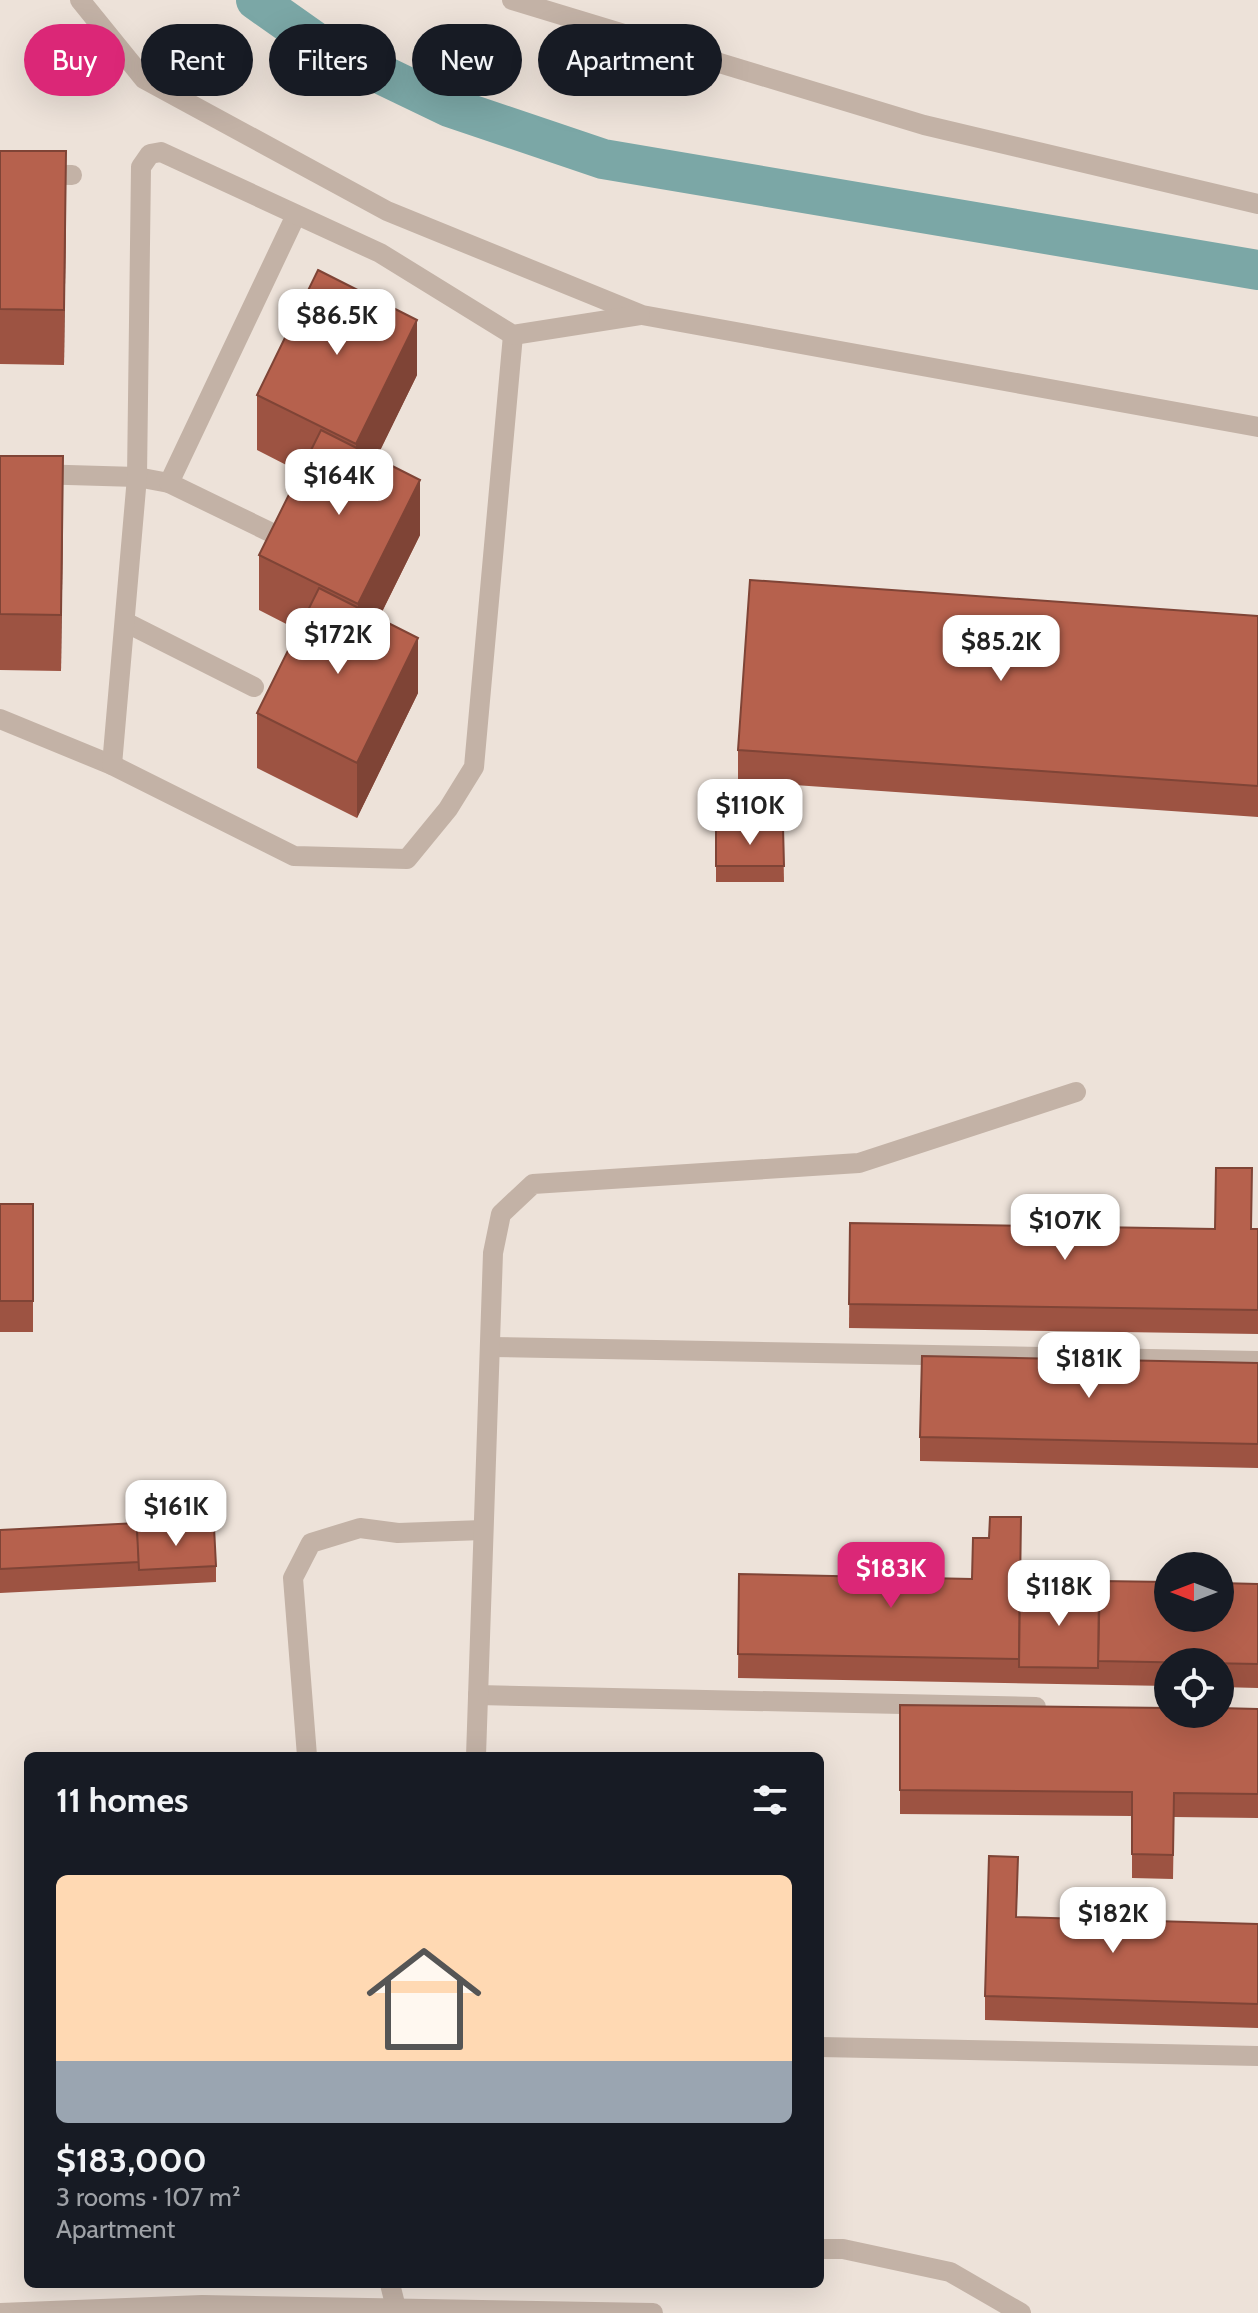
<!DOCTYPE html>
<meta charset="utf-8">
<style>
:root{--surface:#171b24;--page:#20242c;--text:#f1f3f6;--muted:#9ea1a6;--line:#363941;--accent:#db2777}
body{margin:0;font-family:Cabin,sans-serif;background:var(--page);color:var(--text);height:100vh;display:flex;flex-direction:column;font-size:30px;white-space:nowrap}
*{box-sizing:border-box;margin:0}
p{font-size:26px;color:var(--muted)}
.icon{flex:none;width:44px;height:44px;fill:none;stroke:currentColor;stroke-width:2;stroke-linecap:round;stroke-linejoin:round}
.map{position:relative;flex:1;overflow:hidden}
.side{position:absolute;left:24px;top:1752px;width:800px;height:536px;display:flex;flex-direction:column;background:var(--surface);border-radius:12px;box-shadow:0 8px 32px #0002}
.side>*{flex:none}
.top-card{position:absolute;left:24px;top:24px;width:800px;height:72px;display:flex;gap:16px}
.needle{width:52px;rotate:270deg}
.tools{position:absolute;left:1154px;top:1552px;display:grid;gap:16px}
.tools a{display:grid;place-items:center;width:80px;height:80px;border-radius:50%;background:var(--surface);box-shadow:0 8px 32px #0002;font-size:40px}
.price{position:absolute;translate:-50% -68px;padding:0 18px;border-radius:16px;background:#fff;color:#222;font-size:26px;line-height:52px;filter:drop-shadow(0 2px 4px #0008)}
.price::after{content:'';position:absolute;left:50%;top:48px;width:24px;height:18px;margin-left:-12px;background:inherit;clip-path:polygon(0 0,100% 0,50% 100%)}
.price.selected{background:var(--accent);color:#fff}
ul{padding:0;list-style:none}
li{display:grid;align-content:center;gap:16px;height:424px;padding:0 32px}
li+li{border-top:2px solid var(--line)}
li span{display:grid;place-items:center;height:248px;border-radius:12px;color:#555}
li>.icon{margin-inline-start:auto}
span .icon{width:144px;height:144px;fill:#fffc;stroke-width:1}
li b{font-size:34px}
h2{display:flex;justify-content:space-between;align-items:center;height:96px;padding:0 32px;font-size:34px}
.chip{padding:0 28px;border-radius:36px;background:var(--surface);box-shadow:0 8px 32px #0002;font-size:28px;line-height:72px}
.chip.selected{background:var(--accent);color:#fff}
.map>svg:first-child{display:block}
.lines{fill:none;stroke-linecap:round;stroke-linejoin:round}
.canal{stroke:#7ba7a6;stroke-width:40}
.lane{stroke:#c3b2a6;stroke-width:20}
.street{stroke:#c3b2a6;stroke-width:20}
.wall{fill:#9d5342}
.shaded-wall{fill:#7f4436}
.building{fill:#b6614d;stroke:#7f4436;stroke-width:2}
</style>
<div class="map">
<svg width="1258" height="2313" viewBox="0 0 1258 2313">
<rect width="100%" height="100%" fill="#ede2d9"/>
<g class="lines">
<polyline class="canal" points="256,0 320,45 449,107 603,159 1258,270"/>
<g class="lane">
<polyline points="80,0 144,79 387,211 642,315 1258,427"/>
<polyline points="512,0 924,125 1258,204"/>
<polyline points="0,174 72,175"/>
<polyline points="0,473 137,477 169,483"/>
<polyline points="272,533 169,483 296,215"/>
<polyline points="125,622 254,687"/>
<polyline points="0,719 112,765 294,856 407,859 448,809 474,767 513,335"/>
<polyline points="112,765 137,477 141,167 150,154 161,152 380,253 513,335 640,315"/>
<polyline points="490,1347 1258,1361"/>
<polyline points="478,1695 1036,1707"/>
<polyline points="307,1756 293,1578 311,1543 360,1528 398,1533 483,1530"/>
<polyline points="476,1756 493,1253 501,1214 533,1184 859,1163 1076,1092"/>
<polyline points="820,2047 1258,2056"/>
<polyline points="820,2249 843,2249 950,2272 1021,2313"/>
<polyline points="390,2284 396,2308"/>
</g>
<polyline class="street" points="0,2313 202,2305 653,2313"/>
</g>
<g class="wall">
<polygon points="0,151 66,207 64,365 0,364"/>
<polygon points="417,375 376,458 420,535 379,618 418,693 357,818 257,768 257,713 298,630 259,610 259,555 300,472 257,450 257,395"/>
<polygon points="0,456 63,512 61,671 0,670"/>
<polygon points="1258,616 1258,817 738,781 738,750"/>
<polygon points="716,827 783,827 784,882 716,882"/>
<rect x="0" y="1204" width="33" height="128"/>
<polygon points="850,1223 1258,1229 1258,1334 849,1328"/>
<polygon points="1258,1363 1258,1468 920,1461 920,1437"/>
<polygon points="0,1530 137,1530 216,1566 216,1582 0,1593"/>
<polygon points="739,1574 1021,1587 1099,1589 1258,1584 1258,1688 1220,1687 1220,1662 1168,1662 1168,1686 738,1678"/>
<polygon points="900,1705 1258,1709 1258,1818 1174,1817 1173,1879 1132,1878 1132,1816 900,1814"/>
<polygon points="1018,1881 1016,1917 1258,1924 1258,2028 985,2020 985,1996"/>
</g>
<g class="shaded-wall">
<polygon points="66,151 66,207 64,365 64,310"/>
<polygon points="417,320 417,375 356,500 356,444"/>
<polygon points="63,456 63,512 61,671 61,615"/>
<polygon points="420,480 420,535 358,660 358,604"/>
<polygon points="418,638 418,693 357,818 357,763"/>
</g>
<g class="building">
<polygon points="0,151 66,151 64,310 0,309"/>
<polygon points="318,270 417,320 356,444 257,395"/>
<polygon points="321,430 420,480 358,604 259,555"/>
<polygon points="0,456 63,456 61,615 0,614"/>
<polygon points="750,580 1258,616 1258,786 738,750"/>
<polygon points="319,588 418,638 357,763 257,713"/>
<polygon points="716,827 783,827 784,866 716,866"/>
<polygon points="1216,1168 1252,1168 1251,1229 1258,1229 1258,1310 849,1304 850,1223 1215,1229"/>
<rect x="0" y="1204" width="33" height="97"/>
<polygon points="922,1356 1258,1363 1258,1444 920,1437"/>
<polygon points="990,1517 1021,1517 1019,1659 738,1654 739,1574 972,1579 973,1538 989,1538"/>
<polygon points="137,1523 139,1562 0,1569 0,1530"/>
<polygon points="214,1527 216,1566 139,1570 137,1530"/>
<polygon points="1100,1581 1168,1582 1168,1618 1220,1618 1220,1583 1258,1584 1258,1664 1098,1661"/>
<polygon points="1020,1587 1099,1589 1098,1668 1019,1667"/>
<polygon points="900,1705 1168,1708 1168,1714 1220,1714 1220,1708 1258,1709 1258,1794 1174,1793 1173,1855 1132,1854 1132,1792 900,1790"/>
<polygon points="989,1856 1018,1857 1016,1917 1258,1924 1258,2004 985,1996"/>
</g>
</svg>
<div class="tools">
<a><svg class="needle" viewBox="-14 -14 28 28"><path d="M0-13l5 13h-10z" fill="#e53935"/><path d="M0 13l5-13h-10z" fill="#9ea1a6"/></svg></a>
<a><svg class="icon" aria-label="locate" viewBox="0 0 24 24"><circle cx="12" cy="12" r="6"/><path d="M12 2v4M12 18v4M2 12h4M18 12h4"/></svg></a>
</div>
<b class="price" style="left:337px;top:357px">$86.5K</b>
<b class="price" style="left:339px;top:517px">$164K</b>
<b class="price" style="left:338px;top:676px">$172K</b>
<b class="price" style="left:1001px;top:683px">$85.2K</b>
<b class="price" style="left:750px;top:847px">$110K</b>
<b class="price" style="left:1065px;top:1262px">$107K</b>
<b class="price" style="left:1089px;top:1400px">$181K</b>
<b class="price" style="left:176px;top:1548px">$161K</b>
<b class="price selected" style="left:891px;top:1610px">$183K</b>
<b class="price" style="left:1059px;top:1628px">$118K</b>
<b class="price" style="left:1113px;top:1955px">$182K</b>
<div class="top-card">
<a class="chip selected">Buy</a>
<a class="chip">Rent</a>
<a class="chip">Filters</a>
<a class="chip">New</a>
<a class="chip">Apartment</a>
</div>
<section class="side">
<h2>11 homes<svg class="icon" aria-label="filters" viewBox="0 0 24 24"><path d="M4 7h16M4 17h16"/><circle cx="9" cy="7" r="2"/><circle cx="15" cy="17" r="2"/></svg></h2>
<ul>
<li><span style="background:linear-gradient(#ffd9b3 75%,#9aa5b1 0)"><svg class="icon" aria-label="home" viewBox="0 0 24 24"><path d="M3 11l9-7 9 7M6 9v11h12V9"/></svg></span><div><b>$183,000</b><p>3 rooms · 107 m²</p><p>Apartment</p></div></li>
</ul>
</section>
</div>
